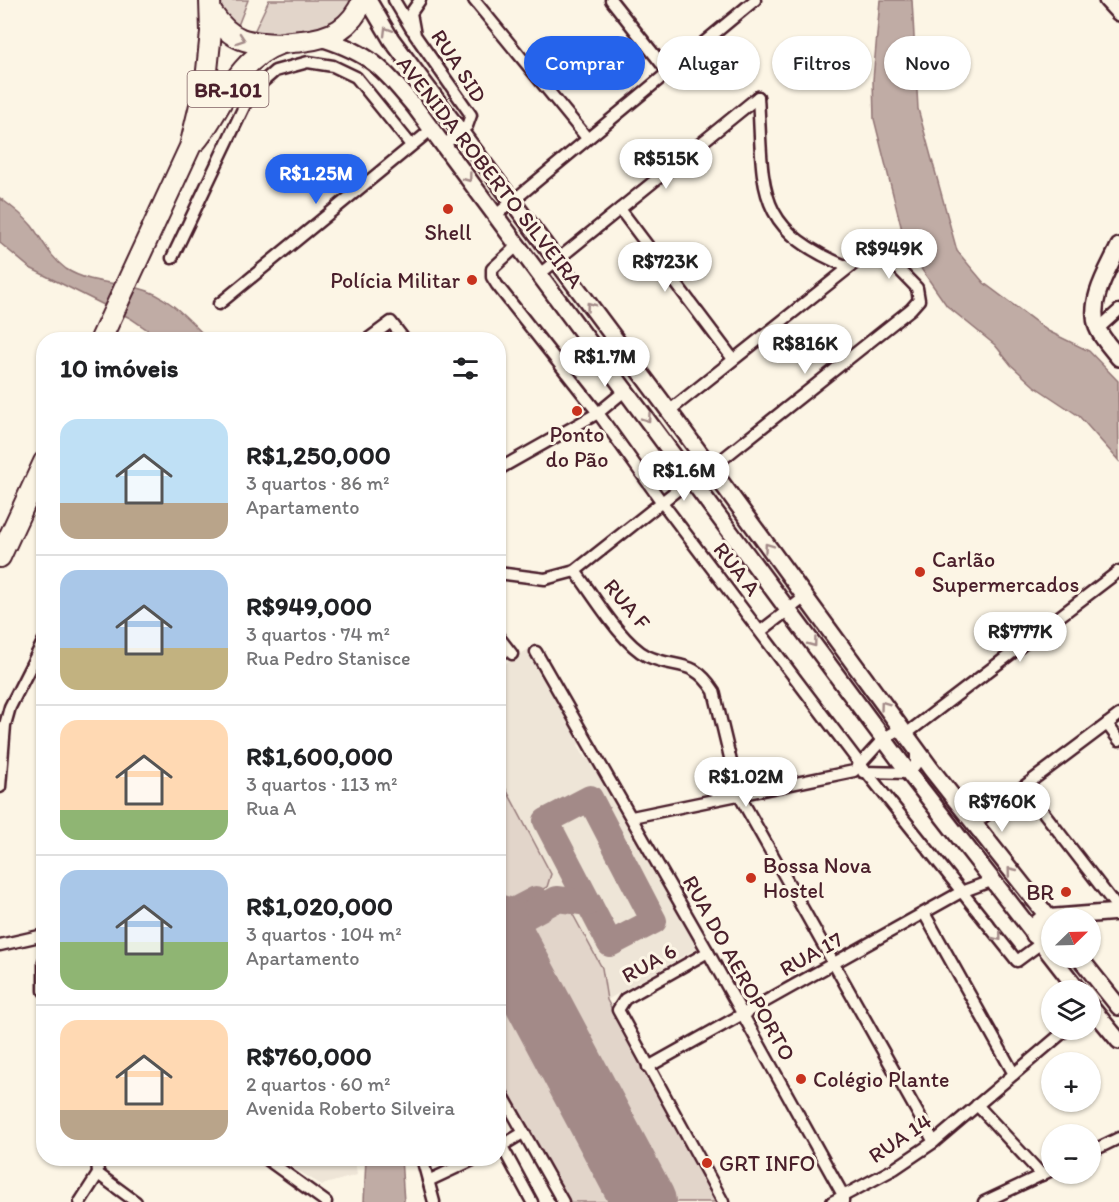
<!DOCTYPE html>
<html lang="pt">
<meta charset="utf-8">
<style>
:root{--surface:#fff;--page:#f6f6f6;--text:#202124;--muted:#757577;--line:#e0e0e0;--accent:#2563eb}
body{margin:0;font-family:Itim,sans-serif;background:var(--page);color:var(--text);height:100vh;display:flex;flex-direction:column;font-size:22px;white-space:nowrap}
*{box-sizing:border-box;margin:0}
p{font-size:20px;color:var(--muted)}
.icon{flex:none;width:33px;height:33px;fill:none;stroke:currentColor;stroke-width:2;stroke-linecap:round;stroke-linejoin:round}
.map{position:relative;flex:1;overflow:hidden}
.side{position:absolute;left:36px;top:332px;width:470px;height:834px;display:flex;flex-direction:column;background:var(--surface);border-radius:24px;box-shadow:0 2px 4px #0004}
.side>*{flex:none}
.hud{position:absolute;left:524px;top:36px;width:506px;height:54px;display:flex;gap:12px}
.needle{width:39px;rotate:67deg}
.tools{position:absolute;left:1041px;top:908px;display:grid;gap:12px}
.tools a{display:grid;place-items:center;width:60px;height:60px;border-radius:50%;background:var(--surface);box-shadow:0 2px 4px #0004;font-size:30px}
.price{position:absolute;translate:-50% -51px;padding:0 14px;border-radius:21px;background:#fff;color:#222;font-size:20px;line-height:39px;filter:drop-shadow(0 2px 3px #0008)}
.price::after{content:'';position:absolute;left:50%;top:36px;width:18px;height:14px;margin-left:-9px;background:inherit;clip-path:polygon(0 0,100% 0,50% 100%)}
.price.active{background:var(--accent);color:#fff}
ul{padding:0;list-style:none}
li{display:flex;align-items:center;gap:18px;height:150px;padding:0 24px}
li+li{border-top:2px solid var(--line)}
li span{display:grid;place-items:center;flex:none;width:168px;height:120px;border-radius:18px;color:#555}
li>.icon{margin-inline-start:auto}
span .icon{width:72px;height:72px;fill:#fffc;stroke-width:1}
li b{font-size:26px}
h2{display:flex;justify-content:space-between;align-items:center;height:72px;padding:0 24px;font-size:26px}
.chip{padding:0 21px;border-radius:27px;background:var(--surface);box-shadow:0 2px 4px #0004;font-size:21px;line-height:54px}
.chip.active{background:var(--accent);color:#fff}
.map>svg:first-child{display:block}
.built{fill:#eee5d7}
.green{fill:#e2d5ca;stroke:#967a7a;stroke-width:1.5}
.water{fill:#c0aca5;stroke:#917474;stroke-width:1.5}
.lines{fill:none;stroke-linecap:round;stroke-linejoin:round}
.taxiway{stroke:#a38a88;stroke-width:26}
.runway{stroke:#a38a88;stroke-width:64}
.street-casing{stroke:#4a1f2b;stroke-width:15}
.secondary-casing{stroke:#4a1f2b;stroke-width:20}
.highway-casing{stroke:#4a1f2b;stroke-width:24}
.street{stroke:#fcf5e5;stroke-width:10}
.secondary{stroke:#fcf5e5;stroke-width:15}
.highway{stroke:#fcf5e5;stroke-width:20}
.oneway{stroke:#a38a88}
.poi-dot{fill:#c8321e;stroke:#fcf5e5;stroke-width:2}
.labels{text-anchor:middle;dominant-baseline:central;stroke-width:6;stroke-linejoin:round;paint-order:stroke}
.shield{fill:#fcf5e5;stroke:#7f5f63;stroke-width:1.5}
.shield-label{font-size:21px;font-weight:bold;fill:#4a1f2b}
.street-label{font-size:22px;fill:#4a1f2b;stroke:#fcf5e5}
.poi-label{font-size:22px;fill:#4a1f2b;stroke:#fcf5e5;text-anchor:start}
</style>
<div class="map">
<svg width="1119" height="1202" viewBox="0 0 1119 1202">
<rect width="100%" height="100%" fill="#fcf5e5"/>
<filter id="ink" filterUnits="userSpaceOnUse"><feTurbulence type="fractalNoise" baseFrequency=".0167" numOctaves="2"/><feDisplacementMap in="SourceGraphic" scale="12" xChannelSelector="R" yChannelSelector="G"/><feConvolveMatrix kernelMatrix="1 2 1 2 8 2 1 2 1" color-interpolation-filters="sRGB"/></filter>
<g filter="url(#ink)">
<g class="built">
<polygon points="530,648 584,742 578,745 585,758 592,757 699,947 607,1000 716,1202 568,1202 498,1074 498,668"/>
<polygon points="276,1158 355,1158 357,1175 322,1185"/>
</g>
<g class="green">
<polygon points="217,0 248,0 237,28 220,16"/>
<polygon points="269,0 357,0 332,28 272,35 253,34"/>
<polygon points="498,774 551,874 547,887 513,904 501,899 498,894"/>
<polygon points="556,906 571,911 602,968 607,1000 716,1202 662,1202 520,936 525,923"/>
<polygon points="498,963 626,1202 568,1202 498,1074"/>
</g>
<g class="water">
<polygon points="880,0 912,0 918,109 957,251 984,283 1048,331 1089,351 1118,381 1119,461 1079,416 1034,386 1011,365 995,345 947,306 915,260 902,230 874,119 873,80"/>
<path d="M0 198C11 206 23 215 32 226 43 241 50 257 66 269 88 283 114 282 138 288 168 295 187 318 208 339H161L130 318 30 268 0 243Z"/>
<polygon points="366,1158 401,1158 404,1202 364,1202"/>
</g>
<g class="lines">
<g class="taxiway">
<polygon points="590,798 654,921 610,944 546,821"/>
<polyline points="498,907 513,911 536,899"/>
<polyline points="505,941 519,920 557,899 589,903"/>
</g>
<polyline class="runway" points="498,928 644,1202"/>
<g class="street-casing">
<g id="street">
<polyline points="394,0 412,30"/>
<polyline points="420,0 411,13 415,35 471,115 467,126 444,145"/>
<polyline points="474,0 587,138"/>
<polyline points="611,0 668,72"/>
<path d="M758 97C764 188 752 228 848 267"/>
<polyline points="620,209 733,359"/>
<polyline points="496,215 755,0"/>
<polyline points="519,244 492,269 492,277 497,285 598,413 661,501 860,764 1017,961 1040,944"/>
<polyline points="172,258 251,92 275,71 308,62 333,66 356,77 411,145"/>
<polyline points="541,273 758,97"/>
<polyline points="219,304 432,129"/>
<polyline points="1098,329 1119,310"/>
<polyline points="368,339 391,322 404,339"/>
<polyline points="669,411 870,251 881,251 917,288 919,300 911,309 710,469"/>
<polyline points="498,473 499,469 598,413 627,389"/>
<path d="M575 571C593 594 621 643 647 656 677 670 692 657 714 691L739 795 934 1142"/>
<polyline points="498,573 545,579 575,571 691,479"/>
<polyline points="761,631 805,597"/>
<polyline points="498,636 512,654"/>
<polyline points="536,652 708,952 843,1195 843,1202"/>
<polyline points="1107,724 1119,740"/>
<polyline points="863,772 909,773 916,764 916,749"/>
<polyline points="0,787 5,725 10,707 44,640"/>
<polyline points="1024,787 1119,910"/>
<polyline points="632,817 854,771 884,738 898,730 906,734 1119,571"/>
<polyline points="974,824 1119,715"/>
<polyline points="924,913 1014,1074"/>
<polyline points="0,945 44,935"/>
<polyline points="708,952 625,999 618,1010 723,1202"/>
<polyline points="44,961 44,991"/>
<polyline points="648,1067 961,892 991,881"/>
<polyline points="498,1087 563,1202"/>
<polyline points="977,1105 1042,1175"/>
<polyline points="498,1139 532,1202"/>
<polyline points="498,1148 523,1133"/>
<polyline points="1090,1152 1119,1138"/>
<polyline points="265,1158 326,1202"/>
<polyline points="422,1158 434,1202"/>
<polyline points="98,1174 136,1202"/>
<polyline points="428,1181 477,1158"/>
<polyline points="80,1202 98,1174 97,1158"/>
<polyline points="832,1202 894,1169 934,1142 1067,1029"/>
<polyline points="984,1202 1052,1170"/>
</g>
</g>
<g class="secondary-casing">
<g id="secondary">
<polyline points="368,0 391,39 669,411 931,769 1052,922"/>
<polyline points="1107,0 1119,13"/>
<path d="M324 39C373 55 383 69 415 107L909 773 1078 990"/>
<path d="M1119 246C1108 270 1088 300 1097 327 1101 338 1112 349 1119 358"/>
<polyline points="1034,935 1035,925 1043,918 1119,912"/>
<polyline points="1079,957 1119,1007"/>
<polyline points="1090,1006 1119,1041"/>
</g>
</g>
<g class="highway-casing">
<g id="highway">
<path d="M212 13C232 42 247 43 280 44"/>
<path d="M196 141C223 108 235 60 279 44 286 42 295 42 302 41 332 38 351 28 363 0"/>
<polyline points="101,339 190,147 206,80 211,32 210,0"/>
<polyline points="0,557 44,462"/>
</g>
</g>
<use href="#street" class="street"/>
<use href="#secondary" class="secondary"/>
<use href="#highway" class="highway"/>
</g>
<defs><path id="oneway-chevron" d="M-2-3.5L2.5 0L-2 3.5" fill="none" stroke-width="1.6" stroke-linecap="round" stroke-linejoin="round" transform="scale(1.5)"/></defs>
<g class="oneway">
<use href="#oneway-chevron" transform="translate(387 31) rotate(-121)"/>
<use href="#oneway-chevron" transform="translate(241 39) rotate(19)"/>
<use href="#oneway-chevron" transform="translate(468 178) rotate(53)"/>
<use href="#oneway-chevron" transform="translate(590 306) rotate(-127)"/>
<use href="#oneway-chevron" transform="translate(647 418) rotate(55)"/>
<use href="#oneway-chevron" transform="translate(768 547) rotate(-126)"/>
<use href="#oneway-chevron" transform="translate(813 643) rotate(53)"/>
<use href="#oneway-chevron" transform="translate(884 705) rotate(-126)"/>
<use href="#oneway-chevron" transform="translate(1011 871) rotate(-129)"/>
<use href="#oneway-chevron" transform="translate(998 937) rotate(51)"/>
</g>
</g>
<g class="poi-dot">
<circle cx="448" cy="209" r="6"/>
<circle cx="472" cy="280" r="6"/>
<circle cx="577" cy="411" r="6"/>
<circle cx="920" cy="572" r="6"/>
<circle cx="751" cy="878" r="6"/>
<circle cx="1066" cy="892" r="6"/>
<circle cx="801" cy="1079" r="6"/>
<circle cx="707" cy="1163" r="6"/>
</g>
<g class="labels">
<rect class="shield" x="187.5" y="71" width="81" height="36" rx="4.5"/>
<g class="shield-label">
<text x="228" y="89">BR-101</text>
</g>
<g class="street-label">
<text transform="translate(459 66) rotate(57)">RUA SID</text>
<text transform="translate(490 172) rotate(52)">AVENIDA ROBERTO SILVEIRA</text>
<text transform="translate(737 569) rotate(52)">RUA A</text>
<text transform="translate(627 604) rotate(50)">RUA F</text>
<text transform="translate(811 954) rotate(-29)">RUA 17</text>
<text transform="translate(649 963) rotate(-29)">RUA 6</text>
<text transform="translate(739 968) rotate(61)">RUA DO AEROPORTO</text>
<text transform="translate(900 1138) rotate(-34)">RUA 14</text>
</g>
<g class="poi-label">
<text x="448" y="232" text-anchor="middle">Shell</text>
<text x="460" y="280" text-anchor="end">Polícia Militar</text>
<text x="577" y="434" text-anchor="middle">Ponto<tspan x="577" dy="25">do Pão</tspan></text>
<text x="932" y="559">Carlão<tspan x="932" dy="25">Supermercados</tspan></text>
<text x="763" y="865">Bossa Nova<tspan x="763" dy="25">Hostel</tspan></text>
<text x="1054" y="892" text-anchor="end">BR</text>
<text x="813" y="1079">Colégio Plante</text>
<text x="719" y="1163">GRT INFO</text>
</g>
</g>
</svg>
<div class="tools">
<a><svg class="needle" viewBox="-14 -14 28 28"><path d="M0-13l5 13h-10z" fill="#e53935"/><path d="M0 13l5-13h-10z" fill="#757577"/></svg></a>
<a><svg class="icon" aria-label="layers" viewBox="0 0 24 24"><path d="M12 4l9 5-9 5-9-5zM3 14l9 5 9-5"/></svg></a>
<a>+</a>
<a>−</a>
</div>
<b class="price" style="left:666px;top:190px">R$515K</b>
<b class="price active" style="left:316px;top:205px">R$1.25M</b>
<b class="price" style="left:889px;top:280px">R$949K</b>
<b class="price" style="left:665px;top:293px">R$723K</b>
<b class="price" style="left:805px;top:375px">R$816K</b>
<b class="price" style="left:605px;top:388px">R$1.7M</b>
<b class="price" style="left:684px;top:502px">R$1.6M</b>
<b class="price" style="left:1020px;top:663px">R$777K</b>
<b class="price" style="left:746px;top:808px">R$1.02M</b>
<b class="price" style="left:1002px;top:833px">R$760K</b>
<div class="hud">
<a class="chip active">Comprar</a>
<a class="chip">Alugar</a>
<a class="chip">Filtros</a>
<a class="chip">Novo</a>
</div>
<section class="side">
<h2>10 imóveis<svg class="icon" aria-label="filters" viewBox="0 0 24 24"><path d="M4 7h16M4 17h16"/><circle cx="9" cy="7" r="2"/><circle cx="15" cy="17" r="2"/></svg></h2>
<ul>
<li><span style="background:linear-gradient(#bfe0f5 70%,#b9a48a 0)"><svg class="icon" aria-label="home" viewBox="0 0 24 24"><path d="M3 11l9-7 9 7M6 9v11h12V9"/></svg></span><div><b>R$1,250,000</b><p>3 quartos · 86 m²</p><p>Apartamento</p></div></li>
<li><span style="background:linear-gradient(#a9c7e8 65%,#c2b280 0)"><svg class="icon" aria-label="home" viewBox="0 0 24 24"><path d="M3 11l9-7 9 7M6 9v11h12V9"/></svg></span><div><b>R$949,000</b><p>3 quartos · 74 m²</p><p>Rua Pedro Stanisce</p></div></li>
<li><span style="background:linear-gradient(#ffd9b3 75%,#8fb573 0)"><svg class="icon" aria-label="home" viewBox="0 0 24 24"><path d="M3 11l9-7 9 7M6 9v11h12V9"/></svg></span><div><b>R$1,600,000</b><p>3 quartos · 113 m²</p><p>Rua A</p></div></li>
<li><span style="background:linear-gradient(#a9c7e8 60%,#8fb573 0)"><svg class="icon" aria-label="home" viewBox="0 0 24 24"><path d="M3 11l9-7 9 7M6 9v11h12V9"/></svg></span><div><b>R$1,020,000</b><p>3 quartos · 104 m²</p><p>Apartamento</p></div></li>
<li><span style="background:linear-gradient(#ffd9b3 75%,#b9a48a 0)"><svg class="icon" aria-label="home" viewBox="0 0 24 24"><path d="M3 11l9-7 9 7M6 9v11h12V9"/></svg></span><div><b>R$760,000</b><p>2 quartos · 60 m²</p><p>Avenida Roberto Silveira</p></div></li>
</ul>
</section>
</div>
